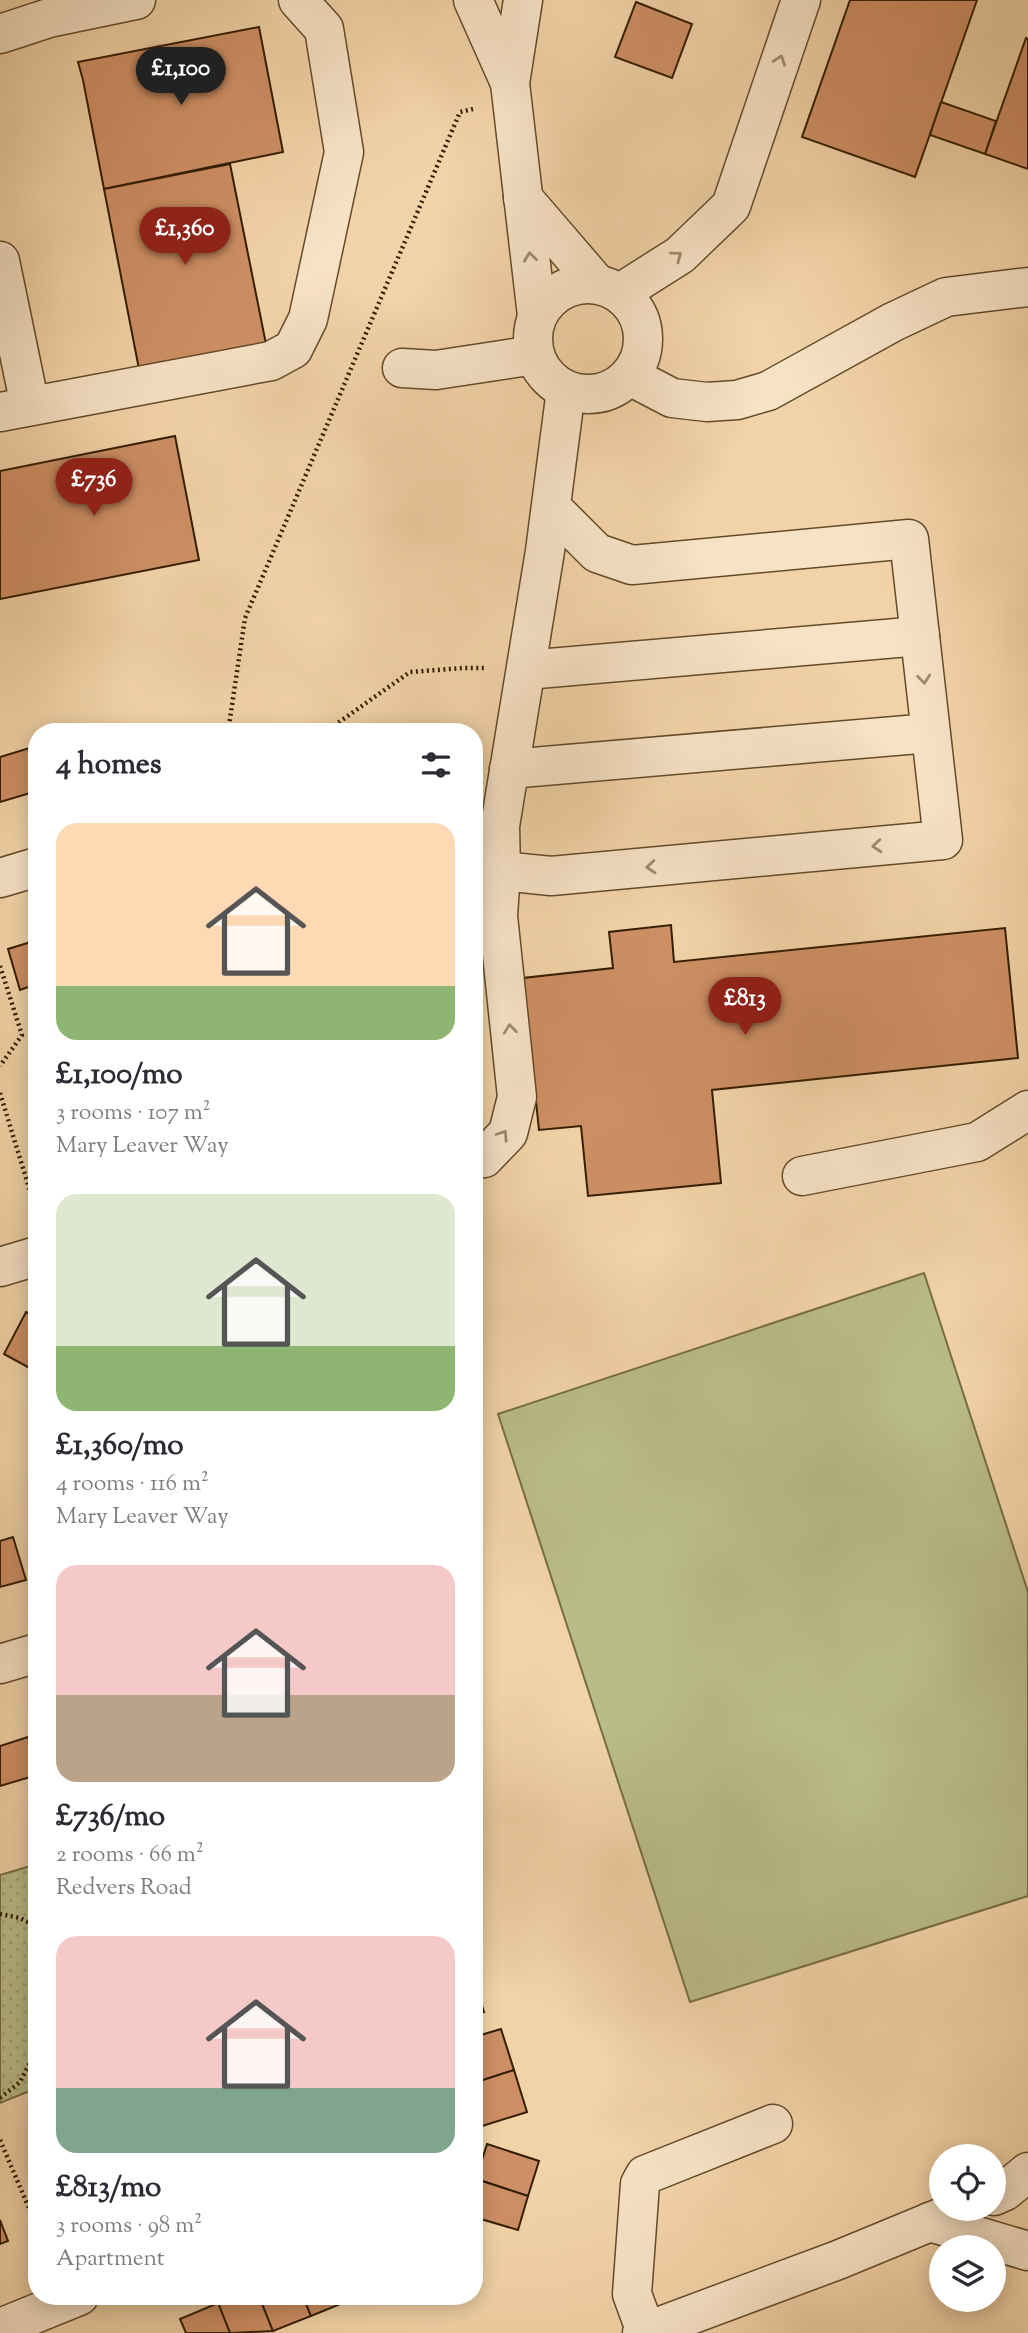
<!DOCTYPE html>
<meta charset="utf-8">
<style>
:root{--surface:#fff;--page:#f2f2f3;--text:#2b2b33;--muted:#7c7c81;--accent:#8f2418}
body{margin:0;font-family:"Sorts Mill Goudy",serif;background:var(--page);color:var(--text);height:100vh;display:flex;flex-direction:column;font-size:26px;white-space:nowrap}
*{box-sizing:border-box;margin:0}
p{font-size:23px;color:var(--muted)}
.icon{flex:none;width:38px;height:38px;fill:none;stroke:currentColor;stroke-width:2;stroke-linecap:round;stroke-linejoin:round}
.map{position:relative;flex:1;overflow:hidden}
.details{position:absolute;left:28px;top:723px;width:455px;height:1582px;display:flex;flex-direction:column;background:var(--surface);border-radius:28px;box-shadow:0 4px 18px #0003}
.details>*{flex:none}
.controls{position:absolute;left:929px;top:2144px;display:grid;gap:14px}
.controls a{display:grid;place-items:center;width:77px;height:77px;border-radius:50%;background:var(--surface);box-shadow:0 4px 18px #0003;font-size:35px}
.price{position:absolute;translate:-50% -60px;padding:0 16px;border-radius:24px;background:var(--accent);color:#fff;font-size:23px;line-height:46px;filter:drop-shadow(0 2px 4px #0008)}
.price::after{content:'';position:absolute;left:50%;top:42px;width:21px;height:16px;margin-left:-10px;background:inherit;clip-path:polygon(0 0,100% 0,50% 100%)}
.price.on{background:#222;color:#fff}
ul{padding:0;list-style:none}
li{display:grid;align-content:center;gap:14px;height:371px;padding:0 28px}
li span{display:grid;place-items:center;height:217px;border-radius:21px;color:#555}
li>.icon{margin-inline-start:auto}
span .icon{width:126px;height:126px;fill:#fffc;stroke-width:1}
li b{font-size:30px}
h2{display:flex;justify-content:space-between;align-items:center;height:84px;padding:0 28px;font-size:30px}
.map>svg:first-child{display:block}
.grass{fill:#b9bc88;stroke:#766d44;stroke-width:2}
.park{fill:url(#park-dots);stroke:#766d44;stroke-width:2}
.building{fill:#ce8f64;stroke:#331e00;stroke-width:2}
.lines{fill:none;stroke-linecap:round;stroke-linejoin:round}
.minor-casing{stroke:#634b2a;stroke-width:41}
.path{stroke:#331e00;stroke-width:4.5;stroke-dasharray:2 3.5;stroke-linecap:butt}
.minor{stroke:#f7e2c6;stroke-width:38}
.oneway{stroke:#9f8a6d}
</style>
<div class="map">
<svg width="1028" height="2333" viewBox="0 0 1028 2333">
<defs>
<pattern id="park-dots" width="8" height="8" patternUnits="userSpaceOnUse" patternTransform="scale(1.75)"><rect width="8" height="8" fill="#b9bc88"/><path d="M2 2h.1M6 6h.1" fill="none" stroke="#a0a174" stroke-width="1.8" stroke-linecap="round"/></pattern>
</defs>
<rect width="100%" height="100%" fill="#f2d3a7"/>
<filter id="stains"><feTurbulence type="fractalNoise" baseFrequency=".00286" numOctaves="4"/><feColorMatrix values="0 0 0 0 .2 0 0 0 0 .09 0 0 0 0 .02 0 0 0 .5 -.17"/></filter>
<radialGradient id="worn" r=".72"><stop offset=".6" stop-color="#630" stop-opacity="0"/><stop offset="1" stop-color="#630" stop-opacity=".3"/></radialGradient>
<polygon class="grass" points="924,1273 1028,1592 1028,1896 690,2002 498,1414"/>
<polygon class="park" points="37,1864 37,2088 0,2103 0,1875"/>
<g class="building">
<polygon points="850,0 977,0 915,177 802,137"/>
<polygon points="636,2 692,24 672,78 615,57"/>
<polygon points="259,27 283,152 104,189 83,80 78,62"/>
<polygon points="1026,38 1028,39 1028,169 985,154"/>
<polygon points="941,102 996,121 985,154 930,135"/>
<polygon points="230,164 266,344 139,369 104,189"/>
<polygon points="175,436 199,560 0,599 0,471"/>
<polygon points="152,724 154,732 126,732"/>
<polygon points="33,747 37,759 37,791 0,802 0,757"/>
<polygon points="671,925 674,962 1005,928 1018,1058 712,1090 721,1183 588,1196 581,1126 539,1130 523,978 613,968 609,932"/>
<polygon points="37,940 37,984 20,990 8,949"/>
<polygon points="26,1312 37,1318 37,1372 4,1354"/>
<polygon points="13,1537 26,1580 0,1587 0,1541"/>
<polygon points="37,1734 37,1765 28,1737"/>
<polygon points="28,1737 37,1765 37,1775 0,1786 0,1746"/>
<polygon points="474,1979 484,2012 474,2015"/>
<polygon points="501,2029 514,2070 474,2083 474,2037"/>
<polygon points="514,2070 527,2112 479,2127 474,2113 474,2083"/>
<polygon points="487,2144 539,2161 528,2196 476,2179"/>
<polygon points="476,2179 528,2196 518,2230 474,2217"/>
<polygon points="0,2220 8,2241 0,2244"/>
<polygon points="236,2296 259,2296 273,2331 230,2333 218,2303"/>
<polygon points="259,2296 303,2296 311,2316 273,2331"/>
<polygon points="303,2296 347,2296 348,2301 311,2316"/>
<polygon points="218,2303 230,2333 186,2333 180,2319"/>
</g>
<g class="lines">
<g class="minor-casing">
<g id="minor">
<polyline points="473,0 510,83"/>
<polyline points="523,0 510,83 537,316"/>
<polyline points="0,34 49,18 136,0"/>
<polyline points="523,198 597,284"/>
<polyline points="0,261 30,406"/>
<circle cx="588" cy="339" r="55"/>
<polyline points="620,293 680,255 731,206 801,0"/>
<polyline points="402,368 436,370 535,355"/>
<polyline points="630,376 672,398 707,402 737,400 768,391 893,322 946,297 1028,287"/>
<polyline points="0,412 271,361 293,349 308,319 344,152 324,29 298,0"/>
<polyline points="551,507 597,553 632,565 909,539 943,840 551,876 501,871 500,826 545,551 566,390"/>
<polyline points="526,670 920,636"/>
<polyline points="509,769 930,733"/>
<polyline points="0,878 37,867"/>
<polyline points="474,883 501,871 498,916 517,1097 508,1133 484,1158 474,1159"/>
<polyline points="802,1176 977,1142 1028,1110"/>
<polyline points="0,1267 37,1256"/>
<polyline points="0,1664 37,1653"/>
<polyline points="994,2196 1005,2191 1028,2172"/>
<polyline points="930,2222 1028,2251"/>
<polyline points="0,2328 79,2296"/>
<polyline points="646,2332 632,2294 640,2184 645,2175 773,2124"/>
<polyline points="642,2333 838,2260 964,2208"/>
</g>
</g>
<g class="path">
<polyline points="228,732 245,618 460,112 473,109"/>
<polyline points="325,732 410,672 463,668 486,668"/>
<polyline points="0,966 22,1035 0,1066"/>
<polyline points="0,1093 37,1214"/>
<polyline points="0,1914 20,1918 37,1927"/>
<polyline points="0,2098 20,2082 37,2049"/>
<polyline points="0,2140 37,2227"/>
</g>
<use href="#minor" class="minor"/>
</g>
<defs><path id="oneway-chevron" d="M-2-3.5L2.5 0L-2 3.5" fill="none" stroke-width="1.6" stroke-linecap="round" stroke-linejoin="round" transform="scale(1.75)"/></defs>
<g class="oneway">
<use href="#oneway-chevron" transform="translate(780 60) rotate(-71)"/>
<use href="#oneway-chevron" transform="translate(677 256) rotate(-37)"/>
<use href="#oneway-chevron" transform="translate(530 257) rotate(-97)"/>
<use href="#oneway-chevron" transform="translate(924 679) rotate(84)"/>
<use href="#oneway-chevron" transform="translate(877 846) rotate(175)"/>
<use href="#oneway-chevron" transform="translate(651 867) rotate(175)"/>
<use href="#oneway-chevron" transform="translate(510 1029) rotate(-96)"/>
<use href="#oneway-chevron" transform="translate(503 1135) rotate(-56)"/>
</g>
<rect width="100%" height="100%" filter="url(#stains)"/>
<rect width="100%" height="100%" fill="url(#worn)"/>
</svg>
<div class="controls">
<a><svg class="icon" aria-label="locate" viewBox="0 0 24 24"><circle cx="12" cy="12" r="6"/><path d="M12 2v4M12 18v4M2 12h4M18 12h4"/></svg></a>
<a><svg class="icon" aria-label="layers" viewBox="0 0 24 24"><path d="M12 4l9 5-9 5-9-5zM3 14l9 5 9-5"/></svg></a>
</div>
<b class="price on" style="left:181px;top:107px">£1,100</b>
<b class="price" style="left:185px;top:267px">£1,360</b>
<b class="price" style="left:94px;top:518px">£736</b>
<b class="price" style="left:745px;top:1037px">£813</b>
<section class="details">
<h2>4 homes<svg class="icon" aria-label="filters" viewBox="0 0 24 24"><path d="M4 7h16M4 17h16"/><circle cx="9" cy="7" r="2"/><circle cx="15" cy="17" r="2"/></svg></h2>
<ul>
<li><span style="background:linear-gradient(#ffd9b3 75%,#8fb573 0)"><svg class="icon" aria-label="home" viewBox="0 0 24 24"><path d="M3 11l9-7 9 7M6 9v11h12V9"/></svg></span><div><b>£1,100/mo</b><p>3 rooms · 107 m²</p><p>Mary Leaver Way</p></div></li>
<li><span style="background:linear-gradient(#dfe7d0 70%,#8fb573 0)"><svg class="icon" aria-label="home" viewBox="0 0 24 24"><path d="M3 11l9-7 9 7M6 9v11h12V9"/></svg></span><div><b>£1,360/mo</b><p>4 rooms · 116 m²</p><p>Mary Leaver Way</p></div></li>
<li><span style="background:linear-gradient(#f6c9c9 60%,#b9a48a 0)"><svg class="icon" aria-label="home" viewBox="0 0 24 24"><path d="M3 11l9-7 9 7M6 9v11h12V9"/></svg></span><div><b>£736/mo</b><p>2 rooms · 66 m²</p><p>Redvers Road</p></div></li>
<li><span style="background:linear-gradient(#f6c9c9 70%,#7fa58c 0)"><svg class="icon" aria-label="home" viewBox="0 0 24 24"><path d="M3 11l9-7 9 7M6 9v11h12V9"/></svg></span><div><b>£813/mo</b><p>3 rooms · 98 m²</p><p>Apartment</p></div></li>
</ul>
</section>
</div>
